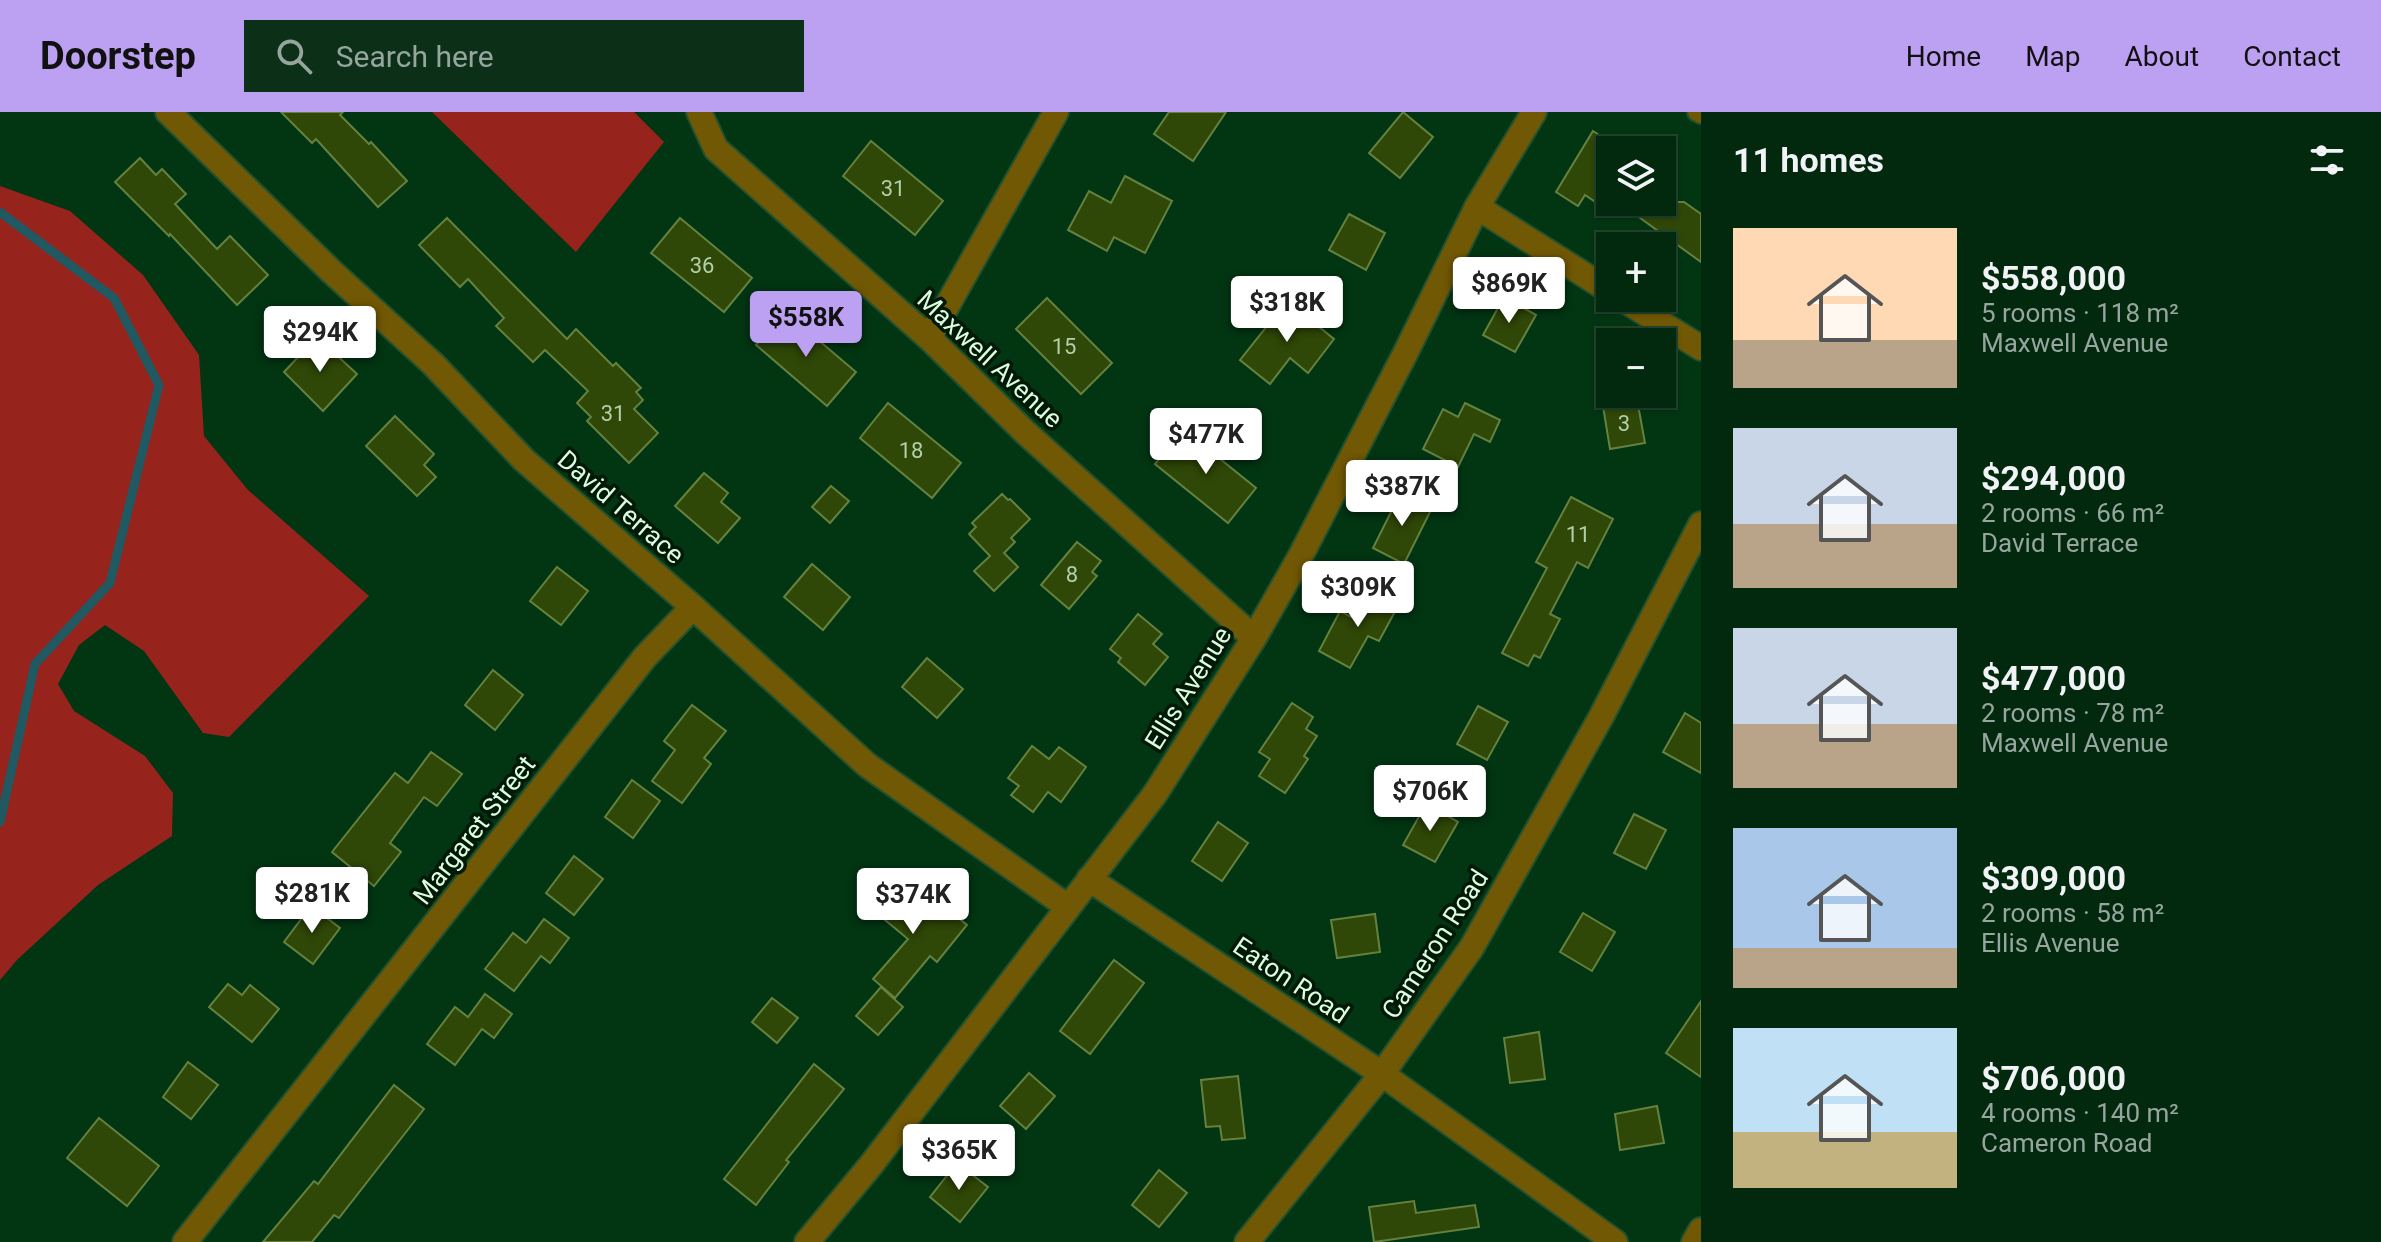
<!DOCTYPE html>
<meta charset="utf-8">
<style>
:root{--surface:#02280e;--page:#0c3017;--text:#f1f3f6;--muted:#96a69e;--line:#23442e;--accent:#bca0f2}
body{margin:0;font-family:Roboto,sans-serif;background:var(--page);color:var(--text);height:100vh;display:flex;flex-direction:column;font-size:30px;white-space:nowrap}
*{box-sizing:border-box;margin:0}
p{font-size:26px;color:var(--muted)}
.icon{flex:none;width:44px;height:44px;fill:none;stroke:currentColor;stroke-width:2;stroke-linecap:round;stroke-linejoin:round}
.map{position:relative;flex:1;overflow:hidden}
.drawer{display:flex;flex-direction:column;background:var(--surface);width:680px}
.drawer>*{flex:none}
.controls{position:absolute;left:1596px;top:24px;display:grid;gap:16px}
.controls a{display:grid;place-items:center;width:80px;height:80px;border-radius:0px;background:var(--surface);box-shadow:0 2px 6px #0004,0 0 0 2px var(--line);font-size:40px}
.price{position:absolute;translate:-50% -68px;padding:0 18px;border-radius:8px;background:#fff;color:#222;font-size:26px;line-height:52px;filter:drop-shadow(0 2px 4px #0008)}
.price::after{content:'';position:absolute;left:50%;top:48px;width:24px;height:18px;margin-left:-12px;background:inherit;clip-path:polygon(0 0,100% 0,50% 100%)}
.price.selected{background:var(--accent);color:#111}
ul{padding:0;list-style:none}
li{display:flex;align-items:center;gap:24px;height:200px;padding:0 32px}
li span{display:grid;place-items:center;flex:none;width:224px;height:160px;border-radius:0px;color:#555}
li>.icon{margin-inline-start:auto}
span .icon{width:96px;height:96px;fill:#fffc;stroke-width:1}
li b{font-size:34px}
h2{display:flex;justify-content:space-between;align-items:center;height:96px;padding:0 32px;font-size:34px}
header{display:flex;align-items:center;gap:48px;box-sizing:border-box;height:112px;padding:0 40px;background:var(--accent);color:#111}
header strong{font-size:38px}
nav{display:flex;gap:44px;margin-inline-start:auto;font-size:28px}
.search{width:560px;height:72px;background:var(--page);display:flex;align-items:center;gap:20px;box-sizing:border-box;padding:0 28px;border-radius:0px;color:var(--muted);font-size:30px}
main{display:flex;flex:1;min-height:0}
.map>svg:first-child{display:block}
.forest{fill:#96241c}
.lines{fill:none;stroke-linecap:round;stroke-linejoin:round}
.stream{stroke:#205962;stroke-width:9}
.building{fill:#2f4707;stroke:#648140;stroke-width:2}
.lane-casing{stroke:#21512f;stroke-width:22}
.street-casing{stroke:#21512f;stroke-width:28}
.lane{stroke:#715804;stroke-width:18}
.street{stroke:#715804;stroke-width:24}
.labels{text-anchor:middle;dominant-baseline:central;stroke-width:7;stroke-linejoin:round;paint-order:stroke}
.number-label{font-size:22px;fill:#b1cfaa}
.street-label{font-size:26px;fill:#dcfce0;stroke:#011906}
</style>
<header>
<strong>Doorstep</strong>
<div class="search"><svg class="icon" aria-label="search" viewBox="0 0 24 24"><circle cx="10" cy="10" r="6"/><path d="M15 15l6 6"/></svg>Search here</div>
<nav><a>Home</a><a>Map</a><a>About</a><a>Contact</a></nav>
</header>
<main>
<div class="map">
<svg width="1701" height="1130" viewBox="0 0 1701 1130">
<rect width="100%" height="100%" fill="#023512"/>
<g class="forest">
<polygon points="432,0 634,0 664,30 576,140"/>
<polygon points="0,74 70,99 143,163 199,243 204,324 248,378 369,484 229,625 203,621 144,539 105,513 79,533 58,572 74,599 145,644 173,681 172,724 98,773 17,848 0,868"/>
</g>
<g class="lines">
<polyline class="stream" points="0,100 114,186 159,273 110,471 35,552 0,710"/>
</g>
<g class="building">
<polygon points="281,0 343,0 340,3 369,32 371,30 407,69 378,95 316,27 312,31"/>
<polygon points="1169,0 1226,0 1193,49 1154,22"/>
<polygon points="1403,0 1433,25 1400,66 1369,41"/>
<polygon points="1593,19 1610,30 1610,100 1585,83 1578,94 1556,80"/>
<polygon points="871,29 943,89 915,123 843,64"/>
<polygon points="140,46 156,63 162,57 186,82 175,92 217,137 230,124 268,163 237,193 170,122 169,124 115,70"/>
<polygon points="1125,64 1172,89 1145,141 1114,125 1107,139 1068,118 1089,79 1111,91"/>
<polygon points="1618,90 1684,90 1701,102 1701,150"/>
<polygon points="1349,102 1385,121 1366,158 1329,138"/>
<polygon points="447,106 567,227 576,217 613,254 616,251 641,276 636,280 643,288 634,297 658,321 629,351 587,309 591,305 577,291 588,279 545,238 533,250 496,214 504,206 468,167 460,175 419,133"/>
<polygon points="680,106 752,166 724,200 651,141"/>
<polygon points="1504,185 1536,203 1515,240 1483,223"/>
<polygon points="1047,186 1112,251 1081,282 1016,217"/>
<polygon points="1287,189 1334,227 1308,261 1290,246 1270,272 1240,248"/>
<polygon points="784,199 856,260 827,294 756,233"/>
<polygon points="317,225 357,262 323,299 284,260"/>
<polygon points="1601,282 1636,282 1645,331 1610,337"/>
<polygon points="888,291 961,351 932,386 860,326"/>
<polygon points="1465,291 1500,308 1490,330 1474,322 1458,355 1423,337 1443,297 1458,305"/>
<polygon points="395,304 434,342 424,353 436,365 417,384 366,334"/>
<polygon points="1183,317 1256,376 1228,411 1155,352"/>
<polygon points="704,361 728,381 721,390 740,406 718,431 675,394"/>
<polygon points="831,374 849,389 830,411 812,395"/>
<polygon points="1401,380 1432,396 1404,452 1373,436"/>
<polygon points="1002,382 1008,388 1010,387 1030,407 1011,426 1015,430 1004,441 1018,455 994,479 974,459 990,444 969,422 976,415 972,411"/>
<polygon points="1571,385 1613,407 1588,456 1577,450 1550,502 1560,507 1540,546 1534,543 1528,554 1502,541 1547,456 1536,450"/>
<polygon points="1077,430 1101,449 1092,460 1097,464 1069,497 1041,473"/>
<polygon points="812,452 850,485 823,518 784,485"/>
<polygon points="557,455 588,479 561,513 530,489"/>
<polygon points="1370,479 1398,494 1379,529 1368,524 1350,556 1319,539 1340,499 1355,507"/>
<polygon points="1138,502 1162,522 1153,532 1168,545 1145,573 1118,550 1121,546 1110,537"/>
<polygon points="927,546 963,577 937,606 902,575"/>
<polygon points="493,558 523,583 495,618 465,593"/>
<polygon points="1292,591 1313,605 1306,617 1317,624 1304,644 1308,647 1285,681 1259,664 1270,647 1259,640"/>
<polygon points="692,593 726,619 704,646 711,652 682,691 652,669 675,638 664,629"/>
<polygon points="1478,594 1508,610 1487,648 1457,632"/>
<polygon points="1685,601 1701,611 1701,661 1663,640"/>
<polygon points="1032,634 1049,647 1059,635 1086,655 1061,690 1048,680 1033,700 1011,683 1019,674 1008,666"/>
<polygon points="431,640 462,662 437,694 424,685 390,731 401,740 374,774 332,740 395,661 408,671"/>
<polygon points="632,668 660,689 633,726 605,705"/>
<polygon points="1426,692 1458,710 1435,750 1403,733"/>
<polygon points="1634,702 1666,718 1646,757 1614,741"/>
<polygon points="1218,710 1248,731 1222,769 1192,749"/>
<polygon points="574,744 603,767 574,803 546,781"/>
<polygon points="885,771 924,802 935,787 967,813 937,850 930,844 895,886 873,867 908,827 867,793"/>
<polygon points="311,794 340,816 313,852 284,830"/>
<polygon points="1583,801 1615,820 1592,859 1560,840"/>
<polygon points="1375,802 1380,840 1337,846 1331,808"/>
<polygon points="544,807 569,826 550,851 541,844 514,879 485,857 513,821 526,831"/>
<polygon points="1114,848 1144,871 1090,942 1060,919"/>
<polygon points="228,872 242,883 250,873 279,897 252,930 209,895"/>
<polygon points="881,875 903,895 878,923 856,904"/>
<polygon points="485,882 512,902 494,926 482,917 455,953 427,932 455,895 468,905"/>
<polygon points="772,886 798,906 777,931 752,910"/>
<polygon points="1701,889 1701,965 1666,941"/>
<polygon points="1539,920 1545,967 1510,971 1504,926"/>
<polygon points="188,950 218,973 191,1007 163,985"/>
<polygon points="814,952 844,977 786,1048 789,1050 756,1093 724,1067"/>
<polygon points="1029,961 1055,984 1026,1017 1000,994"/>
<polygon points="1238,964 1245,1026 1222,1028 1220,1014 1206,1015 1201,968"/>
<polygon points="394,973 424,997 339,1106 334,1103 312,1130 263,1130 314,1069 318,1072"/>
<polygon points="1657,994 1664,1031 1620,1038 1615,1002"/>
<polygon points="99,1006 159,1054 127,1094 67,1046"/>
<polygon points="957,1051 988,1075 960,1110 930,1085"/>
<polygon points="1159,1058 1187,1081 1159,1115 1132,1093"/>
<polygon points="1414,1089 1416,1101 1475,1093 1479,1115 1374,1130 1369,1095"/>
</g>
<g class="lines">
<g class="lane-casing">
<polyline id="lane" points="1697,0 1701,2"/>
</g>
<g class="street-casing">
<g id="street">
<polyline points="168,0 332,160 433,252 524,348 693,495 867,653 1068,795"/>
<polyline points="699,0 716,37 929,226 1026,321 1254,526"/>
<polyline points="1477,95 1610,179"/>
<polyline points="1621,186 1701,236"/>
<polyline points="929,226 1056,0"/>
<polyline points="1089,767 1382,962 1615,1130"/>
<polyline points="185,1130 645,545 693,495"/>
<polyline points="807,1130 871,1053 1155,682 1254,526 1300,445 1406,240 1477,95 1534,0"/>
<polyline points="1247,1130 1382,962 1472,835 1601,605 1701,412"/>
<polyline points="1694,1130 1701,1118"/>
</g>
</g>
<use href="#lane" class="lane"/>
<use href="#street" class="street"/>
</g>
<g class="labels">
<g class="number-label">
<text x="893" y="76">31</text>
<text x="702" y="153">36</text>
<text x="1064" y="234">15</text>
<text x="613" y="301">31</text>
<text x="1624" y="311">3</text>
<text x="911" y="338">18</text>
<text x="1578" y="422">11</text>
<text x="1072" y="462">8</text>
</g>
<g class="street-label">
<text transform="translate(990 247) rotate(43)">Maxwell Avenue</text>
<text transform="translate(621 395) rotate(41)">David Terrace</text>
<text transform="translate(1188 576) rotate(-58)">Ellis Avenue</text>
<text transform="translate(474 718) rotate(-52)">Margaret Street</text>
<text transform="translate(1435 832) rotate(-57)">Cameron Road</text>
<text transform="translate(1291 868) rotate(34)">Eaton Road</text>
</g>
</g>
</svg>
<div class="controls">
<a><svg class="icon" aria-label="layers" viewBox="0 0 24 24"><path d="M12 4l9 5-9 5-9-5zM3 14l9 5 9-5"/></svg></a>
<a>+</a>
<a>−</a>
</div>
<b class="price" style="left:1509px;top:213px">$869K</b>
<b class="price" style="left:1287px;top:232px">$318K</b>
<b class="price selected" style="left:806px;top:247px">$558K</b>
<b class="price" style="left:320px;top:262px">$294K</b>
<b class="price" style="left:1206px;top:364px">$477K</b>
<b class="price" style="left:1402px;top:416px">$387K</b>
<b class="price" style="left:1358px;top:517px">$309K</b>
<b class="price" style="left:1430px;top:721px">$706K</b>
<b class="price" style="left:312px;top:823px">$281K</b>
<b class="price" style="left:913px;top:824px">$374K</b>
<b class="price" style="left:959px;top:1080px">$365K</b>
</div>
<section class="drawer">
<h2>11 homes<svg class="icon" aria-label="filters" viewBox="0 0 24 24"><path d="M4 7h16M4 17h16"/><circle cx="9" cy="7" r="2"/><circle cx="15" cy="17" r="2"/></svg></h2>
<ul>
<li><span style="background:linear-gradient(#ffd9b3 70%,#b9a48a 0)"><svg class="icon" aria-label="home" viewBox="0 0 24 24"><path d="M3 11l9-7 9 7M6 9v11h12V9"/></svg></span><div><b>$558,000</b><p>5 rooms · 118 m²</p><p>Maxwell Avenue</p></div></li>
<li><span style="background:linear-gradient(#c9d6e8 60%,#b9a48a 0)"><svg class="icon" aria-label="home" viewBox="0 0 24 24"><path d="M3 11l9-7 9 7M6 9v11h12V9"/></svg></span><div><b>$294,000</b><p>2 rooms · 66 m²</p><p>David Terrace</p></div></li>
<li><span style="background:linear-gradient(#c9d6e8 60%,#b9a48a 0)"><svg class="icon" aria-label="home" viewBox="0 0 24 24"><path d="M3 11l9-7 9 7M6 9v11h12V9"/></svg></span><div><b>$477,000</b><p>2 rooms · 78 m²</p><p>Maxwell Avenue</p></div></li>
<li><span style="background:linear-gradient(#a9c7e8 75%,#b9a48a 0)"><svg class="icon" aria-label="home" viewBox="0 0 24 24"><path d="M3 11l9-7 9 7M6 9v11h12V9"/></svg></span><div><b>$309,000</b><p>2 rooms · 58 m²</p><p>Ellis Avenue</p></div></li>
<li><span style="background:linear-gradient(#bfe0f5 65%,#c2b280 0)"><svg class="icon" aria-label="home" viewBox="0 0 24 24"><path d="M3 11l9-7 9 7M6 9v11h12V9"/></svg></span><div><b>$706,000</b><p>4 rooms · 140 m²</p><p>Cameron Road</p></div></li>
</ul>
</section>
</main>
